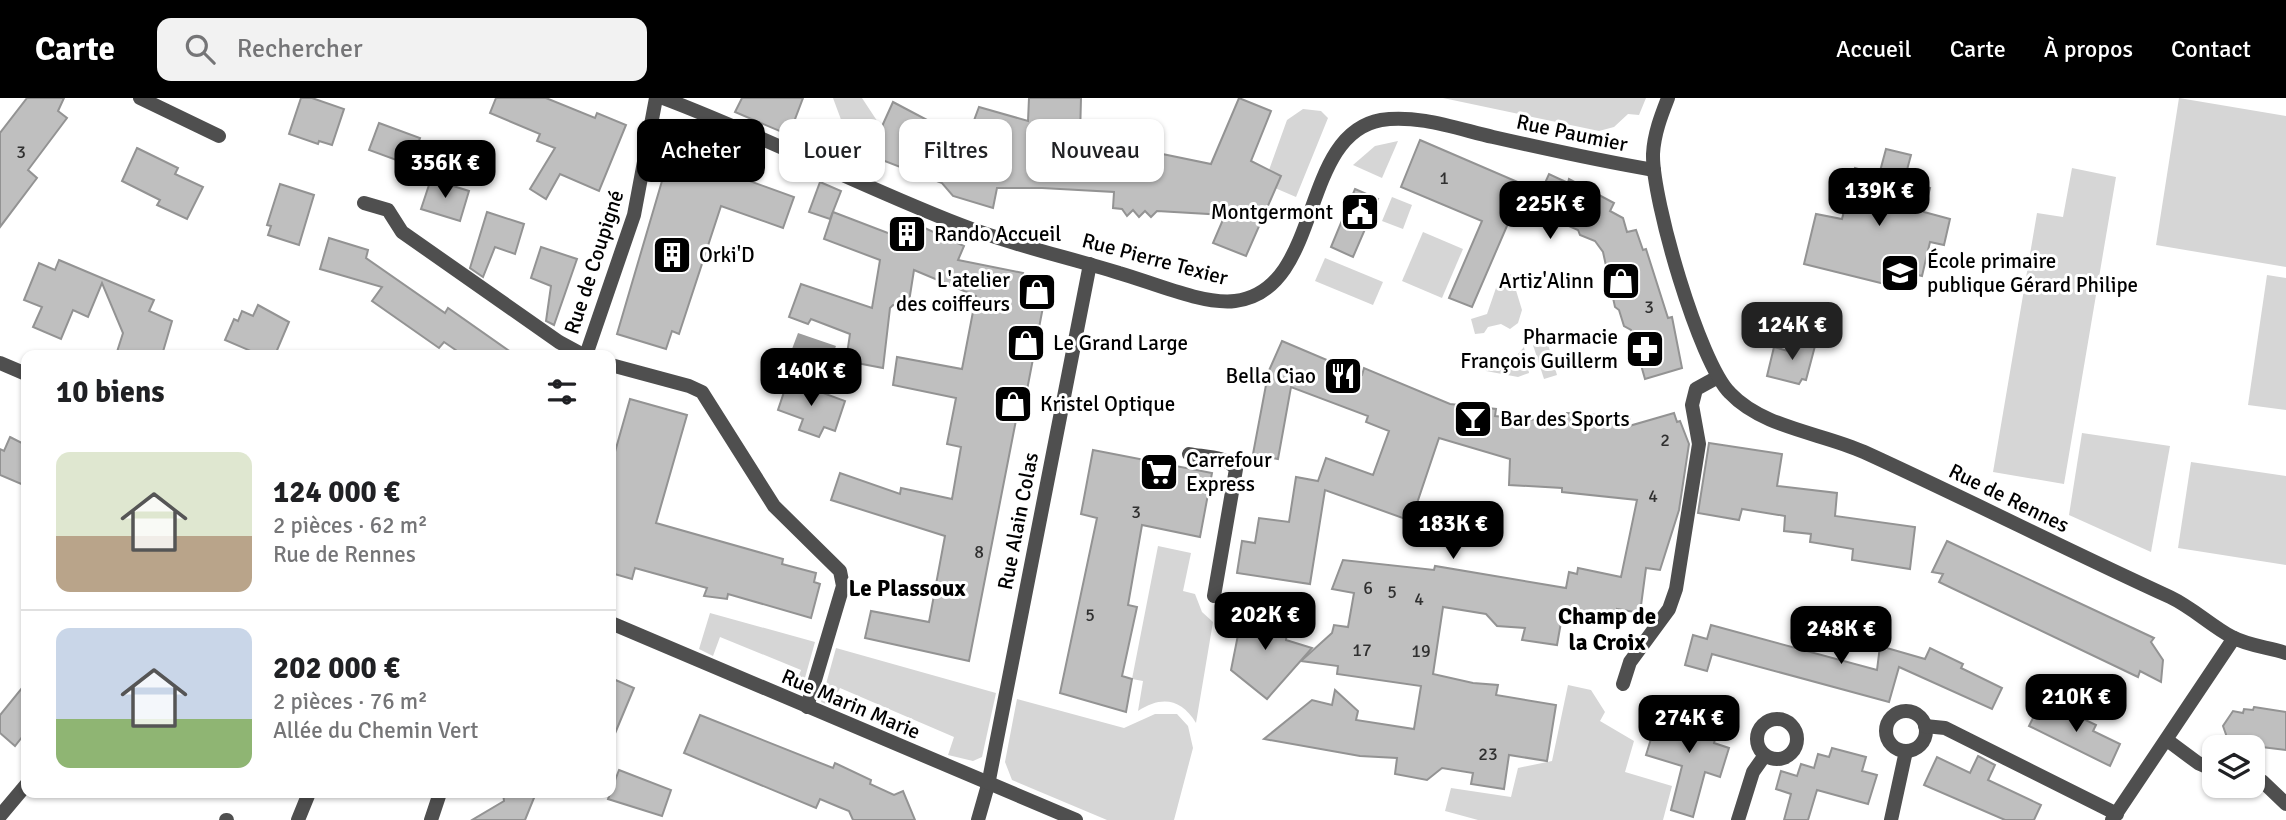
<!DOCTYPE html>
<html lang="fr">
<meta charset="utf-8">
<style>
:root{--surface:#fff;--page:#f2f2f2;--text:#202124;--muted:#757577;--line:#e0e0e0;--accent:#000}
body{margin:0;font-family:Signika,sans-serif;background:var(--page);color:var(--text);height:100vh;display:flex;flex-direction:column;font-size:26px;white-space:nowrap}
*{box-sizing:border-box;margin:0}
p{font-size:23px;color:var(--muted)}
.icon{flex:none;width:38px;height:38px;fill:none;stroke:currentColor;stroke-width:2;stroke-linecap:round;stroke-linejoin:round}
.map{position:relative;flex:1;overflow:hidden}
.side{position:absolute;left:21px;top:252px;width:595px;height:448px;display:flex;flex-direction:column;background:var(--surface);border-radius:14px;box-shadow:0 2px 5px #0004}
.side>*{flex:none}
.hud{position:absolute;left:637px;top:21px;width:665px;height:63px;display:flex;gap:14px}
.tools{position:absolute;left:2202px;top:637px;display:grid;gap:14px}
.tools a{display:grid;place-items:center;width:63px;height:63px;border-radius:14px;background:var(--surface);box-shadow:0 2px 5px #0004;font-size:35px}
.price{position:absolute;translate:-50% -60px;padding:0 16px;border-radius:14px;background:var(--accent);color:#fff;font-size:23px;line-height:46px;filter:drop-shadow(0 2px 4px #0008)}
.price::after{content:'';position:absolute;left:50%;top:42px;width:21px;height:16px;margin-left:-10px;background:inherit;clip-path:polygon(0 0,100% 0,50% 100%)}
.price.active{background:#222;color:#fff}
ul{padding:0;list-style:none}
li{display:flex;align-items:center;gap:21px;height:175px;padding:0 35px}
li+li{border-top:2px solid var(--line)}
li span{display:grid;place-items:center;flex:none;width:196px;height:140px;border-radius:14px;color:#555}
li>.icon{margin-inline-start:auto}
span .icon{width:84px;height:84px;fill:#fffc;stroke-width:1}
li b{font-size:30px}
h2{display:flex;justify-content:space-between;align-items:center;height:84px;padding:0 35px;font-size:30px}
.pill{padding:0 24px;border-radius:14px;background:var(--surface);box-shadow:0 2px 5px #0004;font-size:24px;line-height:63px}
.pill.active{background:var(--accent);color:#fff}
header{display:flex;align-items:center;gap:42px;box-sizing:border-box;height:98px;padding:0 35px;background:var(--accent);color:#fff}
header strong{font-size:33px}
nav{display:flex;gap:38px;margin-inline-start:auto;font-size:24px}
.search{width:490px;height:63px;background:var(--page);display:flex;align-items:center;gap:18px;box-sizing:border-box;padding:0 24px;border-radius:14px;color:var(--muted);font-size:26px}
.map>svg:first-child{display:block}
.green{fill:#d6d6d6}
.water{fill:#9d9d9d}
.building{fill:#bfbfbf;stroke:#939393;stroke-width:2}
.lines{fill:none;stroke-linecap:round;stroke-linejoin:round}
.minor{stroke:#4f4f4f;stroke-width:14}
.tertiary{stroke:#4f4f4f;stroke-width:14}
.labels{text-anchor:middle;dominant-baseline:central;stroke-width:6;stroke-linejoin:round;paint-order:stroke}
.number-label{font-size:18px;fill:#303030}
.street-label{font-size:21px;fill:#000;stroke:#fff}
.poi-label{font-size:21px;fill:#000;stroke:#fff;text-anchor:start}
.neighbourhood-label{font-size:23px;font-weight:bold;fill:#000;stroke:#fff}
</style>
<header>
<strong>Carte</strong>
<div class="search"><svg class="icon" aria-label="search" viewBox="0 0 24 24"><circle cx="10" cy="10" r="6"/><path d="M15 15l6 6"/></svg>Rechercher</div>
<nav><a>Accueil</a><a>Carte</a><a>À propos</a><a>Contact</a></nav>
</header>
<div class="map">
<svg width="2286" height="722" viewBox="0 0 2286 722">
<rect width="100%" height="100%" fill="#fff"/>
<g class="green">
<polygon points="833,0 862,0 891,44 878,75 832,54 843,27"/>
<polygon points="1443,0 1646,0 1639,17 1628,16 1614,29 1599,33"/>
<polygon points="2179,0 2286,18 2286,169 2156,147"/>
<polygon points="1303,11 1321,13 1328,20 1296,99 1275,90 1281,78 1269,72 1287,22"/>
<polygon points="1398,43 1382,80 1353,67 1375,48"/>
<polygon points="2072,70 2116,79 2064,386 1993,374 2037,115 2063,119"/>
<polygon points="1392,99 1412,107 1403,131 1382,123"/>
<polygon points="1423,134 1463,151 1442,200 1402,183"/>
<polygon points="1325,160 1383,184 1373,207 1315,183"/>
<polygon points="1511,176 1522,212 1518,225 1510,231 1501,226 1488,229 1484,235 1475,236 1471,221 1487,216 1496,190"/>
<polygon points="2267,177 2286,180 2286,312 2248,307"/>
<polygon points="1547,243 1557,277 1544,281 1533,247"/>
<polygon points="1524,249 1529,275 1518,279 1486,273 1482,263 1492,259 1501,266 1509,266"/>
<polygon points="2082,335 2170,348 2151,454 2069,417"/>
<polygon points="2191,364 2286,378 2286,467 2178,450"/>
<path d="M1158 448 1191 455 1183 493 1195 496 1202 514 1213 524 1196 625C1181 600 1161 598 1138 613L1143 583 1132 581Z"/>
<polygon points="710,515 815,544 801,594 794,591 801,572 720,539 713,558 699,551"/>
<polygon points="836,550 996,595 982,659 973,663 948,657 954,639 840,590 831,608 821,604"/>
<polygon points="1568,587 1591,592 1605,614 1600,623 1634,643 1625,674 1672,688 1663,722 1478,722 1445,713 1451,690 1511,699 1518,670 1552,663"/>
<polygon points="1017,601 1124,630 1155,616 1177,616 1188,628 1193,650 1174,722 1107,722 1012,682 1005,664"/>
</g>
<polygon class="water" points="798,235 836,248 830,264 792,251"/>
<g class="building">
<polygon points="27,0 64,0 58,13 67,20 28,72 37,80 0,129 0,35"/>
<polygon points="301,0 312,0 344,11 332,47 319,43 318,46 289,36"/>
<polygon points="496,0 546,0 595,20 597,15 626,27 599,93 560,76 546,101 530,91 555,50 537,43 540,36 490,15"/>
<polygon points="742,0 803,0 789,37 735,14"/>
<polygon points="1029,0 1081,0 1080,39 1211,66 1239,0 1271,13 1251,63 1281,78 1246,158 1213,145 1225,117 1157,113 1151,119 1145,113 1139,119 1133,112 1127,118 1122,111 1113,110 1114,94 1042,90 997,90 993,110 953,98 942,85 869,57 893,4 931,24 928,34 966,44 979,9 1028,23"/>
<polygon points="379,25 420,40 410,67 369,52"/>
<polygon points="1420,42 1541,94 1549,76 1568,85 1569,81 1614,105 1610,113 1623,120 1627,134 1636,132 1643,152 1646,151 1668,220 1672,219 1682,270 1645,281 1631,232 1624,228 1619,212 1615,209 1603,154 1595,143 1580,137 1578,132 1551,120 1545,122 1516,107 1472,209 1449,200 1482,123 1401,89"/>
<polygon points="672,49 721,68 719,72 794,99 783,130 721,108 679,236 672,233 666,251 617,236"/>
<polygon points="137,50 178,70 175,76 203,89 187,121 157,107 160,102 122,83"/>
<polygon points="1886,51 1911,57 1904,83 1930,90 1924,114 1950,121 1944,147 1930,144 1922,178 1910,175 1905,191 1804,166 1816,116 1842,121 1855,70 1879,77"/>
<polygon points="431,81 469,93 460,123 421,111"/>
<polygon points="820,84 841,93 830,121 809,114"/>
<polygon points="280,86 314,97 299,147 268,137 271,128 267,127"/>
<polygon points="1355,91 1378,101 1353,159 1331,149"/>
<polygon points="487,114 524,126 515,156 495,149 483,179 470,170"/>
<polygon points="833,114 893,137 901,119 964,148 958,162 1023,175 1022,178 1048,183 1022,318 1017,317 969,563 865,540 871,513 929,524 945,438 831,402 840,375 900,396 901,390 952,401 961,349 947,346 956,300 893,287 897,259 962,271 976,198 914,172 908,210 893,207 890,210 883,270 846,263 850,236 811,221 808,226 789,219 801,186 872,210 880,162 824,141"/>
<polygon points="329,140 368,152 366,160 445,215 448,210 515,257 463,257 444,244 439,250 372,203 382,189 320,171"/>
<polygon points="541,149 577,161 554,227 546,223 551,188 531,180"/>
<polygon points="59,162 154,202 149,213 172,223 162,257 116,257 123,235 102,185 88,219 73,212 61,241 33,229 42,209 24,202 39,165 55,172"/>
<polygon points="258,207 289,224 275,257 260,257 225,242 234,221 238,223 242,213 253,218"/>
<polygon points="1791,242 1815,248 1806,282 1802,281 1799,286 1767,278 1774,249 1788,253"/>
<polygon points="1282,243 1362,277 1364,270 1450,306 1496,311 1495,318 1566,325 1567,315 1630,319 1629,328 1674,315 1677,324 1680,323 1689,346 1679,412 1660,472 1646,470 1640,515 1617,511 1616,521 1563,513 1557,547 1522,542 1525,530 1497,528 1486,516 1443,509 1433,576 1473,585 1498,587 1496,597 1556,607 1547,663 1509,657 1504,691 1471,686 1473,675 1442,670 1427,682 1395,676 1397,660 1360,658 1264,641 1312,602 1332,607 1335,592 1358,613 1356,622 1414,631 1421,588 1337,576 1338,568 1301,563 1332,535 1334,527 1348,529 1354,495 1332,491 1343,462 1434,472 1435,468 1566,490 1569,474 1577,476 1578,470 1621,479 1637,402 1562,394 1562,390 1509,387 1510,361 1439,340 1411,423 1325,392 1310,486 1237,475 1242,443 1255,445 1259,420 1289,424 1296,379 1318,383 1326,360 1373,377 1389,333 1366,324 1368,318 1291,289 1278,361 1253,356 1266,287 1263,286"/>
<polygon points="788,282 845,303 835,333 824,329 819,339 799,332 803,321 778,312"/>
<polygon points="630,301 687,317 656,425 783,461 782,466 816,475 814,484 820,486 811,520 728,496 727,501 704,498 707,490 635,470 632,481 611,475 611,368"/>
<polygon points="10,339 26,347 26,388 0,377 0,351 4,353"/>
<polygon points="1709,345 1782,356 1777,388 1837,395 1835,418 1915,429 1910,471 1852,462 1853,451 1810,444 1811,436 1784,433 1785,418 1742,411 1739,422 1698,415"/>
<polygon points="1093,352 1212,375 1200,439 1142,427 1128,507 1137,509 1122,578 1132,581 1126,614 1060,595 1097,420 1081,416"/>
<polygon points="1947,443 2154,540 2151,544 2163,562 2161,584 2140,573 2138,579 1939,484 1943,476 1932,474"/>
<polygon points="1243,512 1289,520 1286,542 1312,550 1267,601 1231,572"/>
<polygon points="1711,527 1877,572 1880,548 1925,561 1930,550 1963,566 1961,570 2002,590 1992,611 1899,569 1889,604 1712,556 1707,573 1685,567 1693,537 1707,541"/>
<polygon points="611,580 634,590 611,645"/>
<polygon points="26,585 26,634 15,648 0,635 0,617"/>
<polygon points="2039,608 2066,620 2069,614 2096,627 2093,633 2120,646 2110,668 2029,628"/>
<polygon points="2254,609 2286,614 2286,652 2229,645 2223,628 2233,613 2243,615 2244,611 2253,612"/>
<polygon points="1676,612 1720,624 1714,645 1729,650 1720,679 1705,674 1693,719 1671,712 1682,668 1646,657 1655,628 1669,632"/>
<polygon points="700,617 833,670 835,665 871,682 870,686 894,697 903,693 915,722 853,722 849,713 839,709 820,701 816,710 684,655"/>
<polygon points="1832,650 1866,659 1862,673 1877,677 1868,706 1817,692 1808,722 1784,722 1791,696 1776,691 1781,673 1797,678 1801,666 1814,670 1818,656 1829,659"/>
<polygon points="1978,658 1995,667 1988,682 2041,707 2034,722 2005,722 1924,687 1937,659 1970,675"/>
<polygon points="619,672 671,692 662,718 608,701"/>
<polygon points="503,695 536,695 525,722 472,722 504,703"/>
</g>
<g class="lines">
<g class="minor">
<polyline points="140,0 219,38"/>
<polyline points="364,105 388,112 402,134 559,244 583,257"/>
<polyline points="0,265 26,276"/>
<polyline points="611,267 689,288 702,294 774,408 840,473 843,488 807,609"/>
<path d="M1189 356C1204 359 1227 358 1236 371L1214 498"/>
<polyline points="1623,586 1630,564 1669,511 1676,491 1699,346 1692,307 1696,291 1716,280"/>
<circle cx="1906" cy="633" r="20"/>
<circle cx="1777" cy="641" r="20"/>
<polyline points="1925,628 1945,630 2117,716"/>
<polyline points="2167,642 2198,665 2214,672"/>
<polyline points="2252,681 2262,683 2286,706"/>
<polyline points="0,718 26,687"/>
<polyline points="226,722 227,722"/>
<polyline points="298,722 309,695"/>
<polyline points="978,722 988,687 1090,166"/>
<polyline points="1738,722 1753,674 1765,657"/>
<polyline points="1891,722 1906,653"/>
</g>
<g class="tertiary">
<path d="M663 0C764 38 860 88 961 127 1012 147 1067 159 1119 175 1151 184 1203 207 1235 203 1324 192 1298 37 1381 22 1417 16 1458 31 1493 39 1546 51 1600 63 1654 72"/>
<path d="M1668 0C1661 18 1654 36 1653 56 1652 101 1699 264 1730 295 1763 330 1822 335 1864 354 1967 401 2067 452 2170 499 2193 510 2210 527 2232 539 2249 548 2268 549 2286 555"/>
<polyline points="586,257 634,117 656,0"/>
<polyline points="611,525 1076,722"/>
<polyline points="431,722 440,695"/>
<polyline points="2112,722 2234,540"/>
</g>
</g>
<defs>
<g id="civic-square" transform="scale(2.0125)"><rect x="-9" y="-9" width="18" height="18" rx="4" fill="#000" stroke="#fff"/><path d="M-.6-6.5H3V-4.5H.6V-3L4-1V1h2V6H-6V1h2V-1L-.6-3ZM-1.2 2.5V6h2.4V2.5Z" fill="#fff"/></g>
<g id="building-square" transform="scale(2.0125)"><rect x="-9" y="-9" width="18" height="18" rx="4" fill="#000" stroke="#fff"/><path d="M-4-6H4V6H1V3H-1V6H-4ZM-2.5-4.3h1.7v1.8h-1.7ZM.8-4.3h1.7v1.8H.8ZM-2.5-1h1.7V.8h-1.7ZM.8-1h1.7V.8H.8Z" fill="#fff"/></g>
<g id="school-square" transform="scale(2.0125)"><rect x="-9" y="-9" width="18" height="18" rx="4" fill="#000" stroke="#fff"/><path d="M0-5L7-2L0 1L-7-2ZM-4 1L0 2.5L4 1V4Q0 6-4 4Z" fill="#fff"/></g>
<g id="shop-square" transform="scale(2.0125)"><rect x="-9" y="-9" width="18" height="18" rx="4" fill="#000" stroke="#fff"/><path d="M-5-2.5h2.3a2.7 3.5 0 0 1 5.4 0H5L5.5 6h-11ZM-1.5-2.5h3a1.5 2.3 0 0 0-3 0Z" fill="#fff"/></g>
<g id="pharmacy-square" transform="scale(2.0125)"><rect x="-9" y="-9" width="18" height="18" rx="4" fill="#000" stroke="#fff"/><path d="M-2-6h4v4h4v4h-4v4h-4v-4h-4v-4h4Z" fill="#fff"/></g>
<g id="restaurant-square" transform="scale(2.0125)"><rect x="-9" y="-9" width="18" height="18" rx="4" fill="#000" stroke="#fff"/><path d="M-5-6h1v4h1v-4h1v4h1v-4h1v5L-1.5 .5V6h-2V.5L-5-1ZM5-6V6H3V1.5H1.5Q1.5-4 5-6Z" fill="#fff"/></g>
<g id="bar-square" transform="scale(2.0125)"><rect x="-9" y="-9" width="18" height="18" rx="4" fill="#000" stroke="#fff"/><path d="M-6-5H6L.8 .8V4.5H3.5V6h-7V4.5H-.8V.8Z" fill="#fff"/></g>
<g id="supermarket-square" transform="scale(2.0125)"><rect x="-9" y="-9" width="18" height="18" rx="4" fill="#000" stroke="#fff"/><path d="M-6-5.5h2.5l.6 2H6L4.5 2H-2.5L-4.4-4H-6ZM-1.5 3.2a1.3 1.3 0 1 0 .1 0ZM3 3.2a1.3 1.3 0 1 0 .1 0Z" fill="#fff"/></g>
</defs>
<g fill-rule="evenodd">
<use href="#civic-square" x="1360" y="114"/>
<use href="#building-square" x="907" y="136"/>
<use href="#building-square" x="672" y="157"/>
<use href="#school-square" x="1900" y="175"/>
<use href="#shop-square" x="1621" y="183"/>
<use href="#shop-square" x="1037" y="194"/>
<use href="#shop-square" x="1026" y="245"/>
<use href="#pharmacy-square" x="1645" y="251"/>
<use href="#restaurant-square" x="1343" y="278"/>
<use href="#shop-square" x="1013" y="306"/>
<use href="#bar-square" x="1473" y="321"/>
<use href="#supermarket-square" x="1159" y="374"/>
</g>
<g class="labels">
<g class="number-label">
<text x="21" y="54">3</text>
<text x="1444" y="80">1</text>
<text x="1649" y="209">3</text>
<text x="1665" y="342">2</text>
<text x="1653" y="398">4</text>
<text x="1136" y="414">3</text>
<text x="979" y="454">8</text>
<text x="1368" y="490">6</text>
<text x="1392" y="494">5</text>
<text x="1419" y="501">4</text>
<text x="1090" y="517">5</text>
<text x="1362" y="552">17</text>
<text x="1421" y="553">19</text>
<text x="1488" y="656">23</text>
</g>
<g class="street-label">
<text transform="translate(1572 35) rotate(12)">Rue Paumier</text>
<text transform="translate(1155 161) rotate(15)">Rue Pierre Texier</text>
<text transform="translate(594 164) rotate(-72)">Rue de Coupigné</text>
<text transform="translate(2009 400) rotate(26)">Rue de Rennes</text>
<text transform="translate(1018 423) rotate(-79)">Rue Alain Colas</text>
<text transform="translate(851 606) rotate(23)">Rue Marin Marie</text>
</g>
<g class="poi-label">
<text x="1333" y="114" text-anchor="end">Montgermont</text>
<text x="934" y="136">Rando Accueil</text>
<text x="699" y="157">Orki'D</text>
<text x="1927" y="163">École primaire<tspan x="1927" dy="24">publique Gérard Philipe</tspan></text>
<text x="1010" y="182" text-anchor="end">L'atelier<tspan x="1010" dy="24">des coiffeurs</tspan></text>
<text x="1594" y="183" text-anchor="end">Artiz'Alinn</text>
<text x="1618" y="239" text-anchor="end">Pharmacie<tspan x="1618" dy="24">François Guillerm</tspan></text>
<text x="1053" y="245">Le Grand Large</text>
<text x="1316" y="278" text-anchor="end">Bella Ciao</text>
<text x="1040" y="306">Kristel Optique</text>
<text x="1500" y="321">Bar des Sports</text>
<text x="1186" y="362">Carrefour<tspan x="1186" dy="24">Express</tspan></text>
</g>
<g class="neighbourhood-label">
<text x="907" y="490">Le Plassoux</text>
<text x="1607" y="518">Champ de<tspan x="1607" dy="26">la Croix</tspan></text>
</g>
</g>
</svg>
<div class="tools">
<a><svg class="icon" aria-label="layers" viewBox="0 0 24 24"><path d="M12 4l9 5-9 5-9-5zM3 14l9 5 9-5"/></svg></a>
</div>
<b class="price" style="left:445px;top:102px">356K €</b>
<b class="price" style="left:1879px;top:130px">139K €</b>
<b class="price" style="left:1550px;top:143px">225K €</b>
<b class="price active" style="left:1792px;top:264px">124K €</b>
<b class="price" style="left:811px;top:310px">140K €</b>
<b class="price" style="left:1453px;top:463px">183K €</b>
<b class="price" style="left:1265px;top:554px">202K €</b>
<b class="price" style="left:1841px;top:568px">248K €</b>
<b class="price" style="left:2076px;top:636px">210K €</b>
<b class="price" style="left:1689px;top:657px">274K €</b>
<div class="hud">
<a class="pill active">Acheter</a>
<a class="pill">Louer</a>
<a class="pill">Filtres</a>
<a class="pill">Nouveau</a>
</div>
<section class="side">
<h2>10 biens<svg class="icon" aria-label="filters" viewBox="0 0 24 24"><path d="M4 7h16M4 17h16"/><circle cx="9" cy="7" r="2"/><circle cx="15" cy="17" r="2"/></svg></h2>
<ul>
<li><span style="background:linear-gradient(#dfe7d0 60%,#b9a48a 0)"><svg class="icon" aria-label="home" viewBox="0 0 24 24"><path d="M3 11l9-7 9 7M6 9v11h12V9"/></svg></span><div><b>124 000 €</b><p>2 pièces · 62 m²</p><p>Rue de Rennes</p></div></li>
<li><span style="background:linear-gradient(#c9d6e8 65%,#8fb573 0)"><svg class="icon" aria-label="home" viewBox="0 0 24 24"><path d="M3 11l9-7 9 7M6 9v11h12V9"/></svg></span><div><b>202 000 €</b><p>2 pièces · 76 m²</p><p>Allée du Chemin Vert</p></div></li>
</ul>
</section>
</div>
